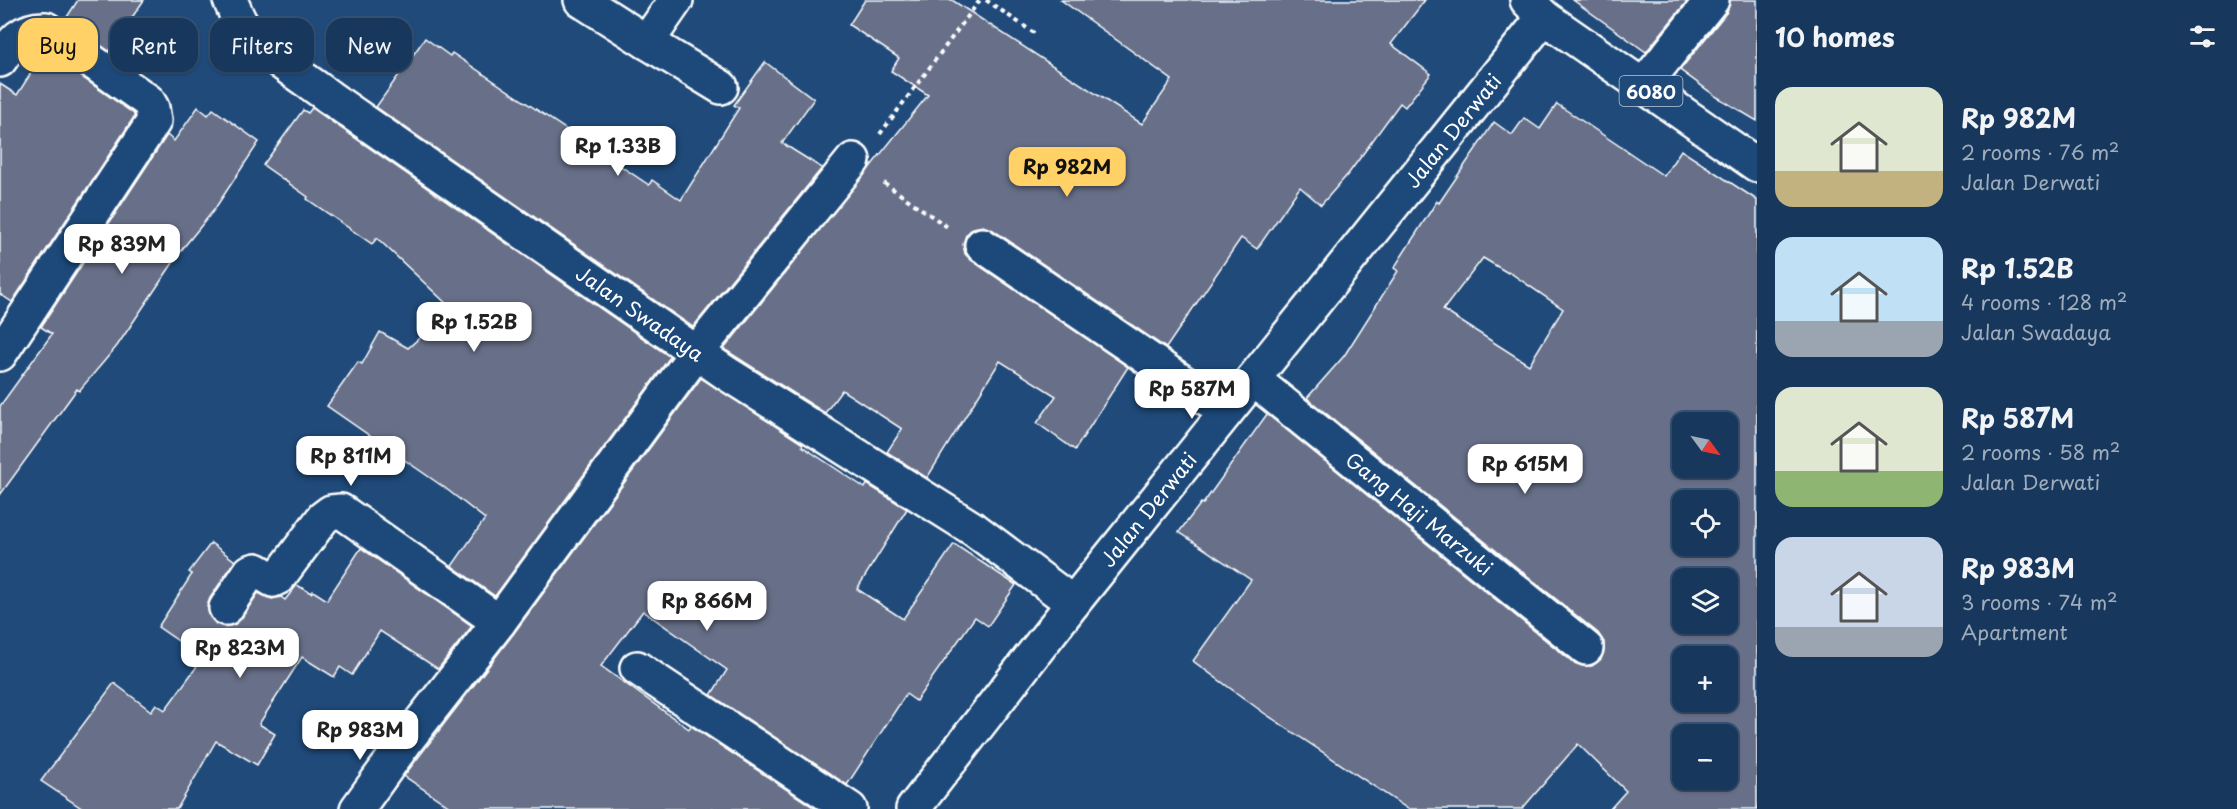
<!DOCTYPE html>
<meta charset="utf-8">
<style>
:root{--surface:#17385c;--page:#244365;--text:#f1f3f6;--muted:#9eacbb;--line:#365272;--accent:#ffd166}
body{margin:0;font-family:"Playpen Sans",sans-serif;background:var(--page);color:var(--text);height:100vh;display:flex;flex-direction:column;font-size:22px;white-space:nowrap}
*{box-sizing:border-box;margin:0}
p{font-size:20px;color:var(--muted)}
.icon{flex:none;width:33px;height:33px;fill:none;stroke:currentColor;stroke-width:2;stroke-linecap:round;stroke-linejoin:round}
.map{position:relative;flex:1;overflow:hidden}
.panel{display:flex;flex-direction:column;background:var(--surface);width:480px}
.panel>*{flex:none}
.hud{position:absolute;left:18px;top:18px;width:570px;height:54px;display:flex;gap:12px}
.needle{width:39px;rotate:123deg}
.buttons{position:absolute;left:1672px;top:412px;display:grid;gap:12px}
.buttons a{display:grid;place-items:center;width:66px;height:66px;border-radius:12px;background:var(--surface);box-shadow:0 2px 4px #0004,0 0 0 2px var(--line);font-size:30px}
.price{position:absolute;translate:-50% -51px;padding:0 14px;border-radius:12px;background:#fff;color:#222;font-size:20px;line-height:39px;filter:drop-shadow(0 2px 3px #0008)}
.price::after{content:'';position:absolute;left:50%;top:36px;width:18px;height:14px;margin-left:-9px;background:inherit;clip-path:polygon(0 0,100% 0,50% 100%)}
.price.on{background:var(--accent);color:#111}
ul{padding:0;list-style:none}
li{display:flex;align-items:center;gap:18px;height:150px;padding:0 18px}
li span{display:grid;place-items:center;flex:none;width:168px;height:120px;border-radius:18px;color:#555}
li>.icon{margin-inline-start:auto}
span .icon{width:72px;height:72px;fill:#fffc;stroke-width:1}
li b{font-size:26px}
h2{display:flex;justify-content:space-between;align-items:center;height:72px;padding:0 18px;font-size:26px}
.tag{padding:0 21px;border-radius:18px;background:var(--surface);box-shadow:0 2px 4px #0004,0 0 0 2px var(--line);font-size:21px;line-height:54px}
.tag.on{background:var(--accent);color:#111}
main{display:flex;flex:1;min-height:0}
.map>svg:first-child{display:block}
.building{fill:#676f89;stroke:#fff;stroke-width:1.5;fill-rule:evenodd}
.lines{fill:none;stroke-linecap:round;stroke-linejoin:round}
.street-casing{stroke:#fff;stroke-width:38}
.secondary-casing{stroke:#fff;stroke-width:38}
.primary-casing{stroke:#fff;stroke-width:38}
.path{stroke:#fff;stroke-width:4;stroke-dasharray:4.5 4.5;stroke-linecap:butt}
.street{stroke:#1f4a7a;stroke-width:33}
.secondary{stroke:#1f4a7a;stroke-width:33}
.primary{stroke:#1f4a7a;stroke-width:33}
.labels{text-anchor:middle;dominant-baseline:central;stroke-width:6;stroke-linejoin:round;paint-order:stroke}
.shield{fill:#1f4a7a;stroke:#bcc9d7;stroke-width:1.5}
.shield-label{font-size:18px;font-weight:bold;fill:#fff}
.street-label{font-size:20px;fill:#fff;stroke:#1f4a7a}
</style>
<main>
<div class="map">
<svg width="1757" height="809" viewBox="0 0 1757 809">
<rect width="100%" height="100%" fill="#1f4a7a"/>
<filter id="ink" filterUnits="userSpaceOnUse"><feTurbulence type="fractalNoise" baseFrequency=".0167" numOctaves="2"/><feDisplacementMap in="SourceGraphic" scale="12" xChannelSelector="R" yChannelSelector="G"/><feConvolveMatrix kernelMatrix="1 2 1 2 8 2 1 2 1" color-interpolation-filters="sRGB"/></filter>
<g filter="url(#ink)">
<g class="building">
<polygon points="78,0 144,0 109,51 65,20"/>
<polygon points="865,0 952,0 1142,124 1172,80 1061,0 1425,0 1391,44 1431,74 1405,107 1400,103 1349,173 1321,205 1300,187 1257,249 1241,238 1166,348 993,230 983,226 973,228 966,235 963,244 965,254 971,260 1128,367 1075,450 1037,423 1056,396 1000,361 927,478 887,452 902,429 842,390 825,413 724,349 928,95 891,71 899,58 849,25"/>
<polygon points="1573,0 1688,0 1646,52"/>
<polygon points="1730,0 1757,0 1757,121 1717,97 1680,70 1727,12"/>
<polygon points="425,38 450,56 452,53 649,185 652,180 681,200 739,108 734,105 765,62 814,99 782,143 822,168 693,327 376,107"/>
<polygon points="45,51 134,114 134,117 12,302 0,294 0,84 17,95"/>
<path d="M1557 104 1664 176 1681 150 1757 200V809H1610L1626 791 1578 744 1522 809H1408L1264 713 1193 661 1251 580 1179 532 1201 503 1203 504 1267 414 1574 663 1583 666H1592L1601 659 1604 651V642L1598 633 1307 398 1344 356 1398 271 1394 268 1437 201 1439 203 1494 122 1512 135 1524 118 1540 129ZM1483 258 1508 273 1509 272 1563 309 1529 365 1443 310ZM1683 423H1728V468H1683ZM1683 501H1728V546H1683ZM1683 579H1728V624H1683ZM1683 657H1728V702H1683ZM1683 735H1728V780H1683Z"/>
<polygon points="198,107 208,115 213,109 259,142 214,210 183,248 117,346 79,391 77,389 0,495 0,406 52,334 41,327 167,135 174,141"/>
<polygon points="312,108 670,357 495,596 452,566 485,519 445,488 327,406 358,362 362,364 380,332 408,348 452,309 377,238 372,244 307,199 308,197 263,165 303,110 308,113"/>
<polygon points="701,378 803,444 802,446 865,488 867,484 907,509 857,589 903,619 954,544 1016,585 988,626 975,617 916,701 906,694 847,785 711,695 727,670 643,611 601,666 689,729 691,726 816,809 453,809 404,776 514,633"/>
<polygon points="211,543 235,561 210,598 207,606 210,617 216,624 224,627 234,625 241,619 258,593 272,599 281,597 285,600 297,585 311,593 313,591 327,600 361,548 472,626 438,669 380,631 352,675 340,667 334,677 302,657 259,724 275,734 257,765 216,741 177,809 83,809 41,781 114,683 151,711 156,704 165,710 203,658 158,627 192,574 189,572"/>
</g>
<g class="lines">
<g class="street-casing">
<g id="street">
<path id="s1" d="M230 0C234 8 237 18 242 25 265 55 300 75 329 97L726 373 975 530 1073 603"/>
<polyline points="581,0 647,42 721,87"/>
<polyline points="647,42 676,0"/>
<path d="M0 60C13 41 22 28 46 29L148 101 152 108 154 121 0 354"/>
<polyline points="1643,86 1712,0"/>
<polyline points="982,245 1225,411"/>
<path id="s2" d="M1253 379 1586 648"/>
<polyline points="226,608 250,572 256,570 273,580 279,577 323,518 331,512 341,511 499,622"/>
<polyline points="637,668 850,809"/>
<polyline points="357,809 406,741 499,622 696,353 853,160"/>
</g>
</g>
<g class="secondary-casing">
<polyline id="secondary" points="1527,0 1544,17"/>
</g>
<g class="primary-casing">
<g id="primary">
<path id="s3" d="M913 809 1073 603 1544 17 1757 165"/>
</g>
</g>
<g class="path">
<polyline points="986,0 1037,35"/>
<polyline points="880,134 980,0"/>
<polyline points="884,183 949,228"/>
</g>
<use href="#street" class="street"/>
<use href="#secondary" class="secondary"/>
<use href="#primary" class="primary"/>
</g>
</g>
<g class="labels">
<rect class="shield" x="1619.5" y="76" width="63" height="30" rx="4.5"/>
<g class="shield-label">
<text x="1651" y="91">6080</text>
</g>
<g class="street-label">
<text stroke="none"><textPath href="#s3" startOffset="867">Jalan Derwati</textPath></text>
<text stroke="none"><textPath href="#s1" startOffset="520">Jalan Swadaya</textPath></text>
<text stroke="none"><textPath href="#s3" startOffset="381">Jalan Derwati</textPath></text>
<text stroke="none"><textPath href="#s2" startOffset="214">Gang Haji Marzuki</textPath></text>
</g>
</g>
</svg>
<div class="buttons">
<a><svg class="needle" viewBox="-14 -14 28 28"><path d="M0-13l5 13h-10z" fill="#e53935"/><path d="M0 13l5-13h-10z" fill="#9eacbb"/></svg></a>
<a><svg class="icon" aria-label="locate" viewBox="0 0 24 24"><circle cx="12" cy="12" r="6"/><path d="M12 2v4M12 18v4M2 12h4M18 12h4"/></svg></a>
<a><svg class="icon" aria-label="layers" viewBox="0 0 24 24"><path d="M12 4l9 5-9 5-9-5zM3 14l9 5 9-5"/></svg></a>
<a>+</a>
<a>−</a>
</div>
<b class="price" style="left:618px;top:177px">Rp 1.33B</b>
<b class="price on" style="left:1067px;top:198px">Rp 982M</b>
<b class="price" style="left:122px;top:275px">Rp 839M</b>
<b class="price" style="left:474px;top:353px">Rp 1.52B</b>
<b class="price" style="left:1192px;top:420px">Rp 587M</b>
<b class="price" style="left:351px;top:487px">Rp 811M</b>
<b class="price" style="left:1525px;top:495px">Rp 615M</b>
<b class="price" style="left:707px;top:632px">Rp 866M</b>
<b class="price" style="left:240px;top:679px">Rp 823M</b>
<b class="price" style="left:360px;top:761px">Rp 983M</b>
<div class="hud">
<a class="tag on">Buy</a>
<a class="tag">Rent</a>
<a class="tag">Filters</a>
<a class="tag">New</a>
</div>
</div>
<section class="panel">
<h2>10 homes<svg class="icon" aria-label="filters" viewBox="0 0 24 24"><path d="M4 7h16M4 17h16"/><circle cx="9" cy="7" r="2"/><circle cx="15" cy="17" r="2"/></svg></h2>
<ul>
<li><span style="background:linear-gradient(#dfe7d0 70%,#c2b280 0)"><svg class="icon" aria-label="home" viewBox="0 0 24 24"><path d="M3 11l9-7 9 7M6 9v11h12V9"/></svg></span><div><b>Rp 982M</b><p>2 rooms · 76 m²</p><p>Jalan Derwati</p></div></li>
<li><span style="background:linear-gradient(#bfe0f5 70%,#9aa5b1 0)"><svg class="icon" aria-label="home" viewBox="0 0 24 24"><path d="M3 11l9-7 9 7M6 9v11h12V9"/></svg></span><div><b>Rp 1.52B</b><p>4 rooms · 128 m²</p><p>Jalan Swadaya</p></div></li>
<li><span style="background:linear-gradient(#dfe7d0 70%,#8fb573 0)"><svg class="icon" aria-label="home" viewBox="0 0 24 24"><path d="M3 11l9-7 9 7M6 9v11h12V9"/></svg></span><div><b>Rp 587M</b><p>2 rooms · 58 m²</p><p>Jalan Derwati</p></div></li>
<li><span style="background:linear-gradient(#c9d6e8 75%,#9aa5b1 0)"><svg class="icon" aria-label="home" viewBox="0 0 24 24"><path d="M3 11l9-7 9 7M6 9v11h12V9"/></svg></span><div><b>Rp 983M</b><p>3 rooms · 74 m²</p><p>Apartment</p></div></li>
</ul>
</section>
</main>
